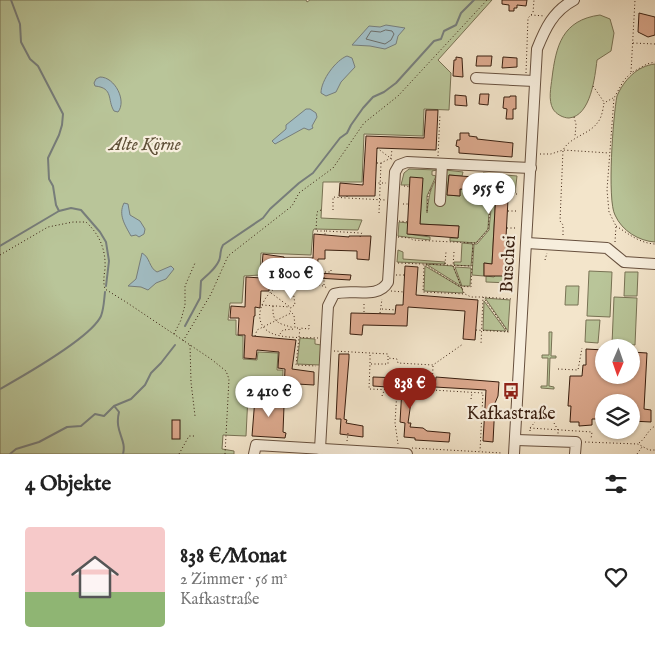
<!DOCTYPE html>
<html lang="de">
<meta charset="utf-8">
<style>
:root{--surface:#fff;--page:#f2f2f2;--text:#222;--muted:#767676;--accent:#8f2418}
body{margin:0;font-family:"IM FELL English",serif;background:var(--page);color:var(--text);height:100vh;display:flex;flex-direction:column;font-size:19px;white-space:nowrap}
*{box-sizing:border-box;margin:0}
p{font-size:16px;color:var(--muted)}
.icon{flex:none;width:28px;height:28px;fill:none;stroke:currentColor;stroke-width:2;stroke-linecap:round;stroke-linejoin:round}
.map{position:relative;height:454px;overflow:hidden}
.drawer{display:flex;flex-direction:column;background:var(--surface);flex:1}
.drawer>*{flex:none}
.needle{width:32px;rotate:182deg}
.tools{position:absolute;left:595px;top:339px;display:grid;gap:10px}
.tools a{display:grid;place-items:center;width:45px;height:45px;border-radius:50%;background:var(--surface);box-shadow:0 1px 4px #0004;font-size:25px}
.price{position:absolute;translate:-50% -42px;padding:0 11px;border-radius:18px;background:#fff;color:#222;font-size:16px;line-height:32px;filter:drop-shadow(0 1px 2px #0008)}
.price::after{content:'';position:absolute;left:50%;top:30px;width:15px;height:11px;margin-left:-8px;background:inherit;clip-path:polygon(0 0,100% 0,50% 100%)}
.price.active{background:var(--accent);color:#fff}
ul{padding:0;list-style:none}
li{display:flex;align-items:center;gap:15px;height:125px;padding:0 25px}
li span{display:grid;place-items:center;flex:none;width:140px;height:100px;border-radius:5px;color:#555}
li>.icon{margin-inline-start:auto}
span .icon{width:60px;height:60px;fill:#fffc;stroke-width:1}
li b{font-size:21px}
h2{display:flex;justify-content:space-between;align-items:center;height:60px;padding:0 25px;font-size:21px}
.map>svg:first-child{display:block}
.green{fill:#b9c599;stroke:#787254}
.water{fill:#a1bcc2;stroke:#777d7a}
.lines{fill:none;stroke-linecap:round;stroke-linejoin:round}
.shore{stroke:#6c6d68;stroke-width:1}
.stream{stroke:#777d7a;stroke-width:2}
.building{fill:#dca98e;stroke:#381e0f}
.minor-casing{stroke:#67503e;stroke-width:12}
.path{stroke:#381e0f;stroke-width:1;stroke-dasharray:1 2.5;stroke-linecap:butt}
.minor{stroke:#f7eedd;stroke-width:10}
.labels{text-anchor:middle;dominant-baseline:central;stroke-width:4.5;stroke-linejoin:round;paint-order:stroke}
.park-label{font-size:18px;font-style:italic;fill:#5f5038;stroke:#f7eedd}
.street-label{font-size:18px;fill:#381e0f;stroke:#f7eedd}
.poi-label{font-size:18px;fill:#381e0f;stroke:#f7eedd}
</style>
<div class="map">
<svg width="655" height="454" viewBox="0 0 655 454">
<rect width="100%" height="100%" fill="#f3e5cb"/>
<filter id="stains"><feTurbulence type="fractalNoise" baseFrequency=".004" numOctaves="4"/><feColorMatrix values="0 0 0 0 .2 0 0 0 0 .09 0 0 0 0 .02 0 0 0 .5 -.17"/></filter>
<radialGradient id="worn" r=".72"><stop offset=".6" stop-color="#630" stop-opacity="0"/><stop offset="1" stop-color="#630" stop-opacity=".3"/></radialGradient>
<g class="green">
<polygon points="0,0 306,0 307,2 310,0 492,0 438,60 451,73 449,110 424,109 423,136 364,134 362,182 323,182 321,218 362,220 358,230 314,229 313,231 311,255 261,253 260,275 244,276 242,303 230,303 228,320 236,320 236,335 243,336 243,359 257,360 258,352 278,353 277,370 283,370 282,398 248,395 246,436 223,435 222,449 234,451 234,454 0,454"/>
<path d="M600 15 610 19 614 33 611 51 597 60C595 76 591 116 569 118 563 118 556 114 553 109 548 100 551 87 552 78 556 46 562 20 600 15Z"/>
<path d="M655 64V242C639 241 622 231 615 215 607 200 613 116 617 96 624 80 637 66 655 64Z"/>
<path d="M409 169 437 170 432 171V175L436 176 427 196V213C429 196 430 182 445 170L463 172 462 176 449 175 447 195 460 196V189L496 191 492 264 484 263V276L472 275 474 244H477L489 230 491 209 489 210 488 229 476 243 450 241V238H458L459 226 420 224 422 178 410 185H401L404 173Z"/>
<polygon points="483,173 517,176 515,193 509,192 509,180 483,177"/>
<polygon points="399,222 408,223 408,234 430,237 430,240 398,236"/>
<polygon points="462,243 473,244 471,266 454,265 454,262 461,262"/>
<polygon points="398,250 403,252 403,259 445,262 445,264 397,262"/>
<polygon points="426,264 453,266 461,286"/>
<polygon points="505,264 511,264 510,283 486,282 486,276 494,277"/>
<polygon points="425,266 462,288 463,293 424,291"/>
<polygon points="455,267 471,268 470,286 462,286"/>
<polygon points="589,271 612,272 610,317 587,316"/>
<polygon points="625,272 638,272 637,296 624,296"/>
<polygon points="566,286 579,286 578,305 565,305"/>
<polygon points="614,297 637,298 635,345 612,344"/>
<polygon points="485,298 510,300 508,331"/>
<polygon points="484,301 506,331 483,330"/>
<polygon points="586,320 600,320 598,343 585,342"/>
<polygon points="549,332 552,332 551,356 556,356 556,358 550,358 549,386 554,387 554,389 541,388 541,386 547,386 548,358 542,358 542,355 549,355"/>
<polygon points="300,338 315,339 315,344 321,345 320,365 297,364"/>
</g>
<g class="water">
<polygon points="386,25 405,28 398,36 396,44 385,49 370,46 352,45 369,26 380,27"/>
<path d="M347 56 352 58 355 67 341 82 336 92 326 96 321 93C321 80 336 60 347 56Z"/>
<path d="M100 77C115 77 127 101 118 112L114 111C107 100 114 88 95 86L94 83 96 79Z"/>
<polygon points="306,109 310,109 316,113 317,117 312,126 313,128 309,130 304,128 275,144 272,141 286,129 286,125"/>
<path d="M124 203 128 204 130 215 140 221 145 229 144 234 139 237 136 235 131 236C125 225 118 215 124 203Z"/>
<path d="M142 253C150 257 149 268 157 272L171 266 174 269 166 279 156 283 148 290 141 287 128 286 136 279Z"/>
</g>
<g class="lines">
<polygon class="shore" points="386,30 392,31 394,34 391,40 385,44 366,39 371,31 380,32"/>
<g class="stream">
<polyline points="11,0 20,24 21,42 30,59 38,66 63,114 62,125 59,135 48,158 49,179 53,186 56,205 59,211"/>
<polyline points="0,246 59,211 71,208 81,210 100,232 106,242 109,261 106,286"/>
<path d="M185 326 200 298 201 281C207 275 219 266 220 257 221 252 220 250 223 245L263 218 270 209 299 183 313 173 340 138 347 133 351 125 363 108 373 97 384 92 396 83 434 41 441 39 444 31 456 25 461 13 474 0"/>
<path d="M0 389C23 376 91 338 101 316 104 308 104 300 105 292"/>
<path d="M115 407 119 412C114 432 127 439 123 454"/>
<polyline points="10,454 16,449 39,442 67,427 81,426 95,414 104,416 114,406 131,399 145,385 151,373 161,363 175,345"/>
</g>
</g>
<g class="building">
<polygon points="502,0 527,0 526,6 517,5 517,8 514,8 514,11 509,11 509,5 502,4"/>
<polygon points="639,13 655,17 655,35 648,37 638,32"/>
<polygon points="477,56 492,56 491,66 476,66"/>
<polygon points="456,57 462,58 463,77 453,76 454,60 456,60"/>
<polygon points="503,57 517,58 517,67 502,68"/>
<polygon points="480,94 489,94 488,105 479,104"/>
<polygon points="455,95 466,96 467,106 455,105"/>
<polygon points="510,96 516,96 516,109 513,109 513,119 506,119 507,109 503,108 504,97 510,97"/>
<polygon points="426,110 438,110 436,150 377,148 375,196 339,196 340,183 363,185 366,136 424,138"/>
<polygon points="460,133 469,133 469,136 477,137 477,139 513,143 512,157 459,153 459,147 456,146 457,140 460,140"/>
<polygon points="449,175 509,180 504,276 484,276 484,263 492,264 496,191 460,189 460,196 447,195"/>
<polygon points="410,177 423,178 420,224 459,226 458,238 407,234"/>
<polygon points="314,234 349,237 349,236 371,236 369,260 357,259 357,251 325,250 325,259 318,259 317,273 351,275 350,280 317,278 317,282 304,281 304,273 275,271 274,279 270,279 269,291 261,291 260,308 255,307 255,316 254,316 252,336 296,340 292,369 314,372 314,385 297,384 297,393 284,392 285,369 278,368 279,352 257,350 256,359 244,358 245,335 238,335 239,318 230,318 231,306 245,307 246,277 261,278 263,254 284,257 284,258 313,258"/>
<polygon points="405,266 418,267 416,295 478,300 475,340 463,339 465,311 408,307 407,326 363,325 362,335 350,334 351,313 395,314 396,305 403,305"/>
<polygon points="586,349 604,350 604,375 631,375 631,352 647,353 644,409 651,410 651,422 631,421 631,402 604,402 604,419 592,419 592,425 579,426 579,422 570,422 571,406 568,406 570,376 582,376 583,365 586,365"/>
<polygon points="339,354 349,354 349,358 344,419 347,420 346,423 363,426 363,437 340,434 341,419 336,419"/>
<polygon points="373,377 401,378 401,380 414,381 408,423 411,423 410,427 423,428 427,431 450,433 449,442 415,440 415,438 404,437 405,423 400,422 402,388 373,386"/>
<polygon points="436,377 499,382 498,396 495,403 493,442 483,441 486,390 435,387"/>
<polygon points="255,398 288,400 287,406 284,406 283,432 286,433 285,438 252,436"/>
<rect x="172" y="420" width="8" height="19"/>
</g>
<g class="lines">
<g class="minor-casing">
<g id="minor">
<polyline points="476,78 534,81"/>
<polyline points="440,201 442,164"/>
<polyline points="527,243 607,248 624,262 655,264"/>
<polyline points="516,440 576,442 575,454"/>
<path d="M320 449 328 306 334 294C351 288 378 300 388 282L395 172 399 165 407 162 531 168"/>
<polyline points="254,454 256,445 407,454"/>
<path d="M514 454 537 49C545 29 553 11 574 0"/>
</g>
</g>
<g class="path">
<polyline points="531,15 545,16"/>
<polyline points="633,43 655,44"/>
<polyline points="631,72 635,0"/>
<polyline points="526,73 528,18 533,13 534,0"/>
<polyline points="593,86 604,102"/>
<polyline points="574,117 576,124 575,137"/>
<polyline points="377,148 393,160"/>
<polyline points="540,154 551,154 563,150 609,153"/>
<polyline points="438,156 440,114"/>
<polyline points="377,163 381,163 391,158 392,149"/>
<polyline points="375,183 386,183"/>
<polyline points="404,186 410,187"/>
<polyline points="509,194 517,194"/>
<polyline points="347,196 347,198 385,200"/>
<polyline points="403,204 409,204"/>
<polyline points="321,210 317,212 316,231 325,231 325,236"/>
<polyline points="333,210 333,197 346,198"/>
<polyline points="427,211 428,196 431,188"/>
<polyline points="508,211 516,211"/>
<polyline points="379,213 381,163"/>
<polyline points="399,221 408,222"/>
<path d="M616 226C629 234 639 243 655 244"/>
<polyline points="507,228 515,228"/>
<polyline points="326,231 360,233"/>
<path d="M563 235V225L560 221 563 150C571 136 589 135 598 122 602 117 603 109 604 103L613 98"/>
<polyline points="360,237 362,232"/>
<polyline points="398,237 410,238 413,240 473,243 471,287 461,286"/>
<polyline points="615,242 616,226 609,212 607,190 614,98 624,80 631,73 647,64 655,62"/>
<polyline points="474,243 476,243 488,230 490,210"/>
<polyline points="506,245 514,246"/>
<polyline points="454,252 453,266 464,293"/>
<path d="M0 255 48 227 73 222H86C100 235 106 250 105 269 104 276 103 282 105 289L126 302 211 359 226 371 229 379 225 454"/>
<polyline points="545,260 547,253"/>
<polyline points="398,263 471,266"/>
<polyline points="505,263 513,263"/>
<polyline points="445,264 446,252"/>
<polyline points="396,275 405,275"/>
<polyline points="292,282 295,305 291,307 290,311 294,315 295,328 300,328"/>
<polyline points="324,285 324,272 331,272 331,270"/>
<polyline points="462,288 424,264 423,292 465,294 471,297 483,297 481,344"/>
<polyline points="391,291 404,292"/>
<polyline points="271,293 290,307"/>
<polyline points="262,305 290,307"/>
<path d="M273 306C272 324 279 323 294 328"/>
<polyline points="382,309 396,310"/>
<polyline points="364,312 364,302"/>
<polyline points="380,313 382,299"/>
<polyline points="309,325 309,329 300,328 296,365 316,366"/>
<polyline points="476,330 509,332"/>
<polyline points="508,332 483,297 511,299"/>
<polyline points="174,334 181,320 185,305 185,286 195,263"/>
<polyline points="280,334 283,330 294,329"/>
<polyline points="255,336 257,330 291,313"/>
<path d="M318 338C304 337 284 339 271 333 247 321 266 288 285 283 293 280 300 284 308 285 314 285 321 284 327 288"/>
<polyline points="183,341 211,294 228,256 292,206 299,193 333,168 364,123 398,96 487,0"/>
<polyline points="190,345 191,382 195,416"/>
<polyline points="334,351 388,354 388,358 397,359 398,363 433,365 463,344"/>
<polyline points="388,359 388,364 370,364 369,389 397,390 395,423 398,444"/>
<polyline points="370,363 370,354"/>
<polyline points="433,366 432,390 483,393 480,451"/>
<polyline points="558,369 578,370 582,348"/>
<polyline points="382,396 384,391"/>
<polyline points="471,399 472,393"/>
<polyline points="554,423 558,430 558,434"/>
<polyline points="530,428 592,432 591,439"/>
<polyline points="530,431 530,428 535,422"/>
<polyline points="347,441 348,433"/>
<polyline points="585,442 638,444 649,450 655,450"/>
<path d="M639 443C646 438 647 431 655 426"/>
<polyline points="412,448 502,453"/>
<polyline points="179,454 189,436 196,436"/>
<polyline points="637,454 642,447"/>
</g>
<use href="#minor" class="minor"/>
</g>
<defs>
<g id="bus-bare" transform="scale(1.35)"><path d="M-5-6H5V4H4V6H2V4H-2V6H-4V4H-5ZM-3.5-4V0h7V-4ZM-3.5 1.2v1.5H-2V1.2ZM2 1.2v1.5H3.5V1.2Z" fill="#8f2418" stroke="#f7eedd" stroke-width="2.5" paint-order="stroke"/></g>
</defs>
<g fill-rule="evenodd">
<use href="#bus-bare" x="511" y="391"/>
</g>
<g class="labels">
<g class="park-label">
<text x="145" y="145">Alte Körne</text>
</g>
<g class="street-label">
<text transform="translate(509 264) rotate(-87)">Buschei</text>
</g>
<g class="poi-label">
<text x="511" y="414">Kafkastraße</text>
</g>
</g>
<rect width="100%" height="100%" filter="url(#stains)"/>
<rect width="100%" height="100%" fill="url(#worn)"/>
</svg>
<div class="tools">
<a><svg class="needle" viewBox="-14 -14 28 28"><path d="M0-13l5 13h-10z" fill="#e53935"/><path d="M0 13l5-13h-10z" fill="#767676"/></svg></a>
<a><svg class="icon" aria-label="layers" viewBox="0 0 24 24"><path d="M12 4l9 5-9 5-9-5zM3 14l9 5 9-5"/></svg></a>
</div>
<b class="price" style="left:489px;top:215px">955 €</b>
<b class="price" style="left:291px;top:300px">1 800 €</b>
<b class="price active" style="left:410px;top:410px">838 €</b>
<b class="price" style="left:269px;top:418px">2 410 €</b>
</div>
<section class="drawer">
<h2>4 Objekte<svg class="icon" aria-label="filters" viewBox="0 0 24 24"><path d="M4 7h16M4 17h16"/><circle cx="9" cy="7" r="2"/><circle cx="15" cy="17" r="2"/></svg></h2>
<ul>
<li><span style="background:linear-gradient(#f6c9c9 65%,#8fb573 0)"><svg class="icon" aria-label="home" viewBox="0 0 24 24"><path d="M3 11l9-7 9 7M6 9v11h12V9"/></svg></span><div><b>838 €/Monat</b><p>2 Zimmer · 56 m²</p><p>Kafkastraße</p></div><svg class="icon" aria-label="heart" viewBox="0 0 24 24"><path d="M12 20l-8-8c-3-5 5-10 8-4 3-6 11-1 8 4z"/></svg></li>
</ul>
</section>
